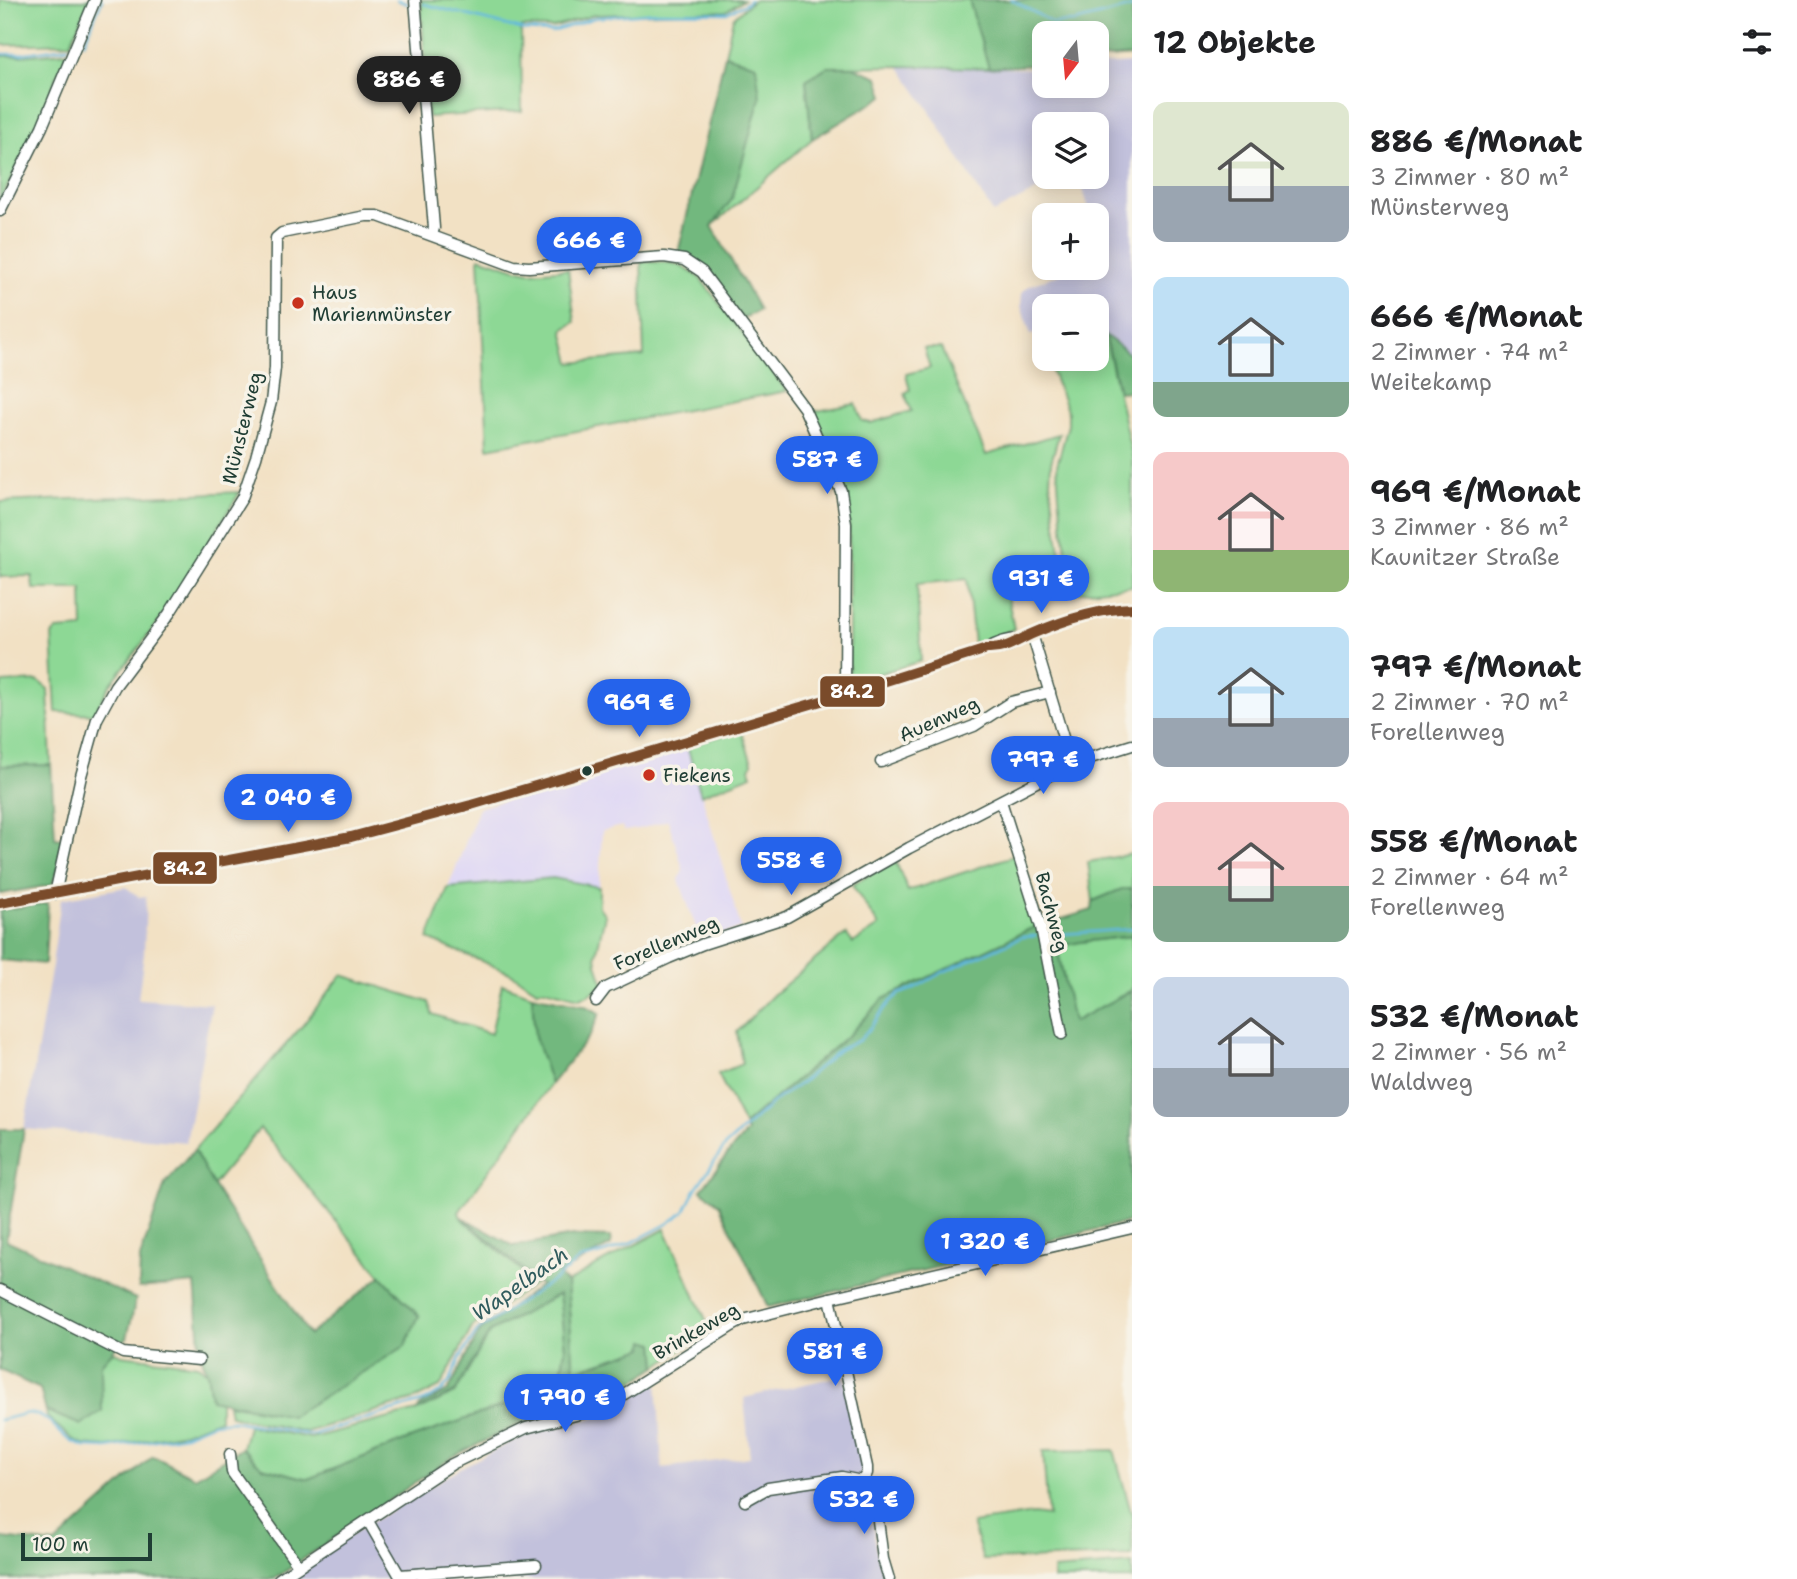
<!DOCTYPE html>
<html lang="de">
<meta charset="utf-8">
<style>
:root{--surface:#fff;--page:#f2f2f2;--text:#202124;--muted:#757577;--accent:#2563eb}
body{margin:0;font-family:"Shantell Sans",sans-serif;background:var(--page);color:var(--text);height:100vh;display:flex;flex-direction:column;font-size:26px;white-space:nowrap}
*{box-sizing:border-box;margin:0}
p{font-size:23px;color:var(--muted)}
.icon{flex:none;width:38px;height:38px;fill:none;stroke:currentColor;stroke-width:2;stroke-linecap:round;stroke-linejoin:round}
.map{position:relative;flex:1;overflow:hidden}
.panel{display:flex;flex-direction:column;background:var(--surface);width:665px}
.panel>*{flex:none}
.needle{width:46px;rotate:196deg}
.controls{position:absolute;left:1032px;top:21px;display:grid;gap:14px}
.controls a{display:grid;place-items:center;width:77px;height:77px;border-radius:14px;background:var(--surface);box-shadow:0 4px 18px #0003;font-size:35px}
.scale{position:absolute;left:21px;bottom:18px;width:131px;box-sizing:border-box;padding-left:7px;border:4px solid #1f3d34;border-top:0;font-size:19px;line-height:24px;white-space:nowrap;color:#1f3d34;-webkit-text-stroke:5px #f7f3e8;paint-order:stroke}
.price{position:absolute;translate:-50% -60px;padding:0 16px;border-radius:24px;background:var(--accent);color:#fff;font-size:23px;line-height:46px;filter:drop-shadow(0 2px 4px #0008)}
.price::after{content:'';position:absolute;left:50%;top:42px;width:21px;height:16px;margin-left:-10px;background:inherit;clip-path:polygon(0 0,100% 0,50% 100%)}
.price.current{background:#222;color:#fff}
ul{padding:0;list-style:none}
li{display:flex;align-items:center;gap:21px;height:175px;padding:0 21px}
li span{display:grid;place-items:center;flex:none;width:196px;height:140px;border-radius:14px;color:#555}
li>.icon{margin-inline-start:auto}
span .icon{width:84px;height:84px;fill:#fffc;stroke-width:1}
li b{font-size:30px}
h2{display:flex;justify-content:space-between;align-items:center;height:84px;padding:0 21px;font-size:30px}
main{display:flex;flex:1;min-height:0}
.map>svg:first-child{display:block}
.built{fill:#ddd5f6}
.industrial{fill:#c2c1dc}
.green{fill:#8dd895;stroke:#568a64;stroke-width:2}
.forest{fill:#72b87e;stroke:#487a59;stroke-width:2}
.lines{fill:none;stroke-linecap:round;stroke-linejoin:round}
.stream{stroke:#61b8de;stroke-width:2.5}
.minor-casing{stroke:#3f564a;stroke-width:13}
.minor{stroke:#fff;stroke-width:10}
.bus-1-casing{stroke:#f7f3e8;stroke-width:16}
.bus-1{stroke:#7a4b2a;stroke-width:10}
.poi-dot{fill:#c8321e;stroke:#f7f3e8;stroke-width:2.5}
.bus-dot{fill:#1f3d34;stroke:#f7f3e8;stroke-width:2.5}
.labels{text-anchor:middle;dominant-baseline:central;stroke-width:7;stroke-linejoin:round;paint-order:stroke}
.poi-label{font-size:19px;fill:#1f3d34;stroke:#f7f3e8;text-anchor:start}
.street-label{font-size:19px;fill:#1f3d34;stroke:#f7f3e8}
.water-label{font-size:21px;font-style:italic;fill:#305c5e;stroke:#f7f3e8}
.line-badge{stroke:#f7f3e8;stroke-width:2.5}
.badge-label{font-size:19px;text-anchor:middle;font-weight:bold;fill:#fff}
</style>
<main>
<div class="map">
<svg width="1132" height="1579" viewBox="0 0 1132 1579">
<rect width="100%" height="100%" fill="#f7f3e8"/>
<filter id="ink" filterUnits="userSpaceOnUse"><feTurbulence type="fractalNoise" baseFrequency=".0143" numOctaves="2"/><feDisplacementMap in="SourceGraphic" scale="14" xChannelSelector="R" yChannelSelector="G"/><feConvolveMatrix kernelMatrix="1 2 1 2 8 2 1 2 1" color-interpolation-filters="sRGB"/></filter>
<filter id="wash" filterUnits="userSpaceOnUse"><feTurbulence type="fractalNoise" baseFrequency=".00686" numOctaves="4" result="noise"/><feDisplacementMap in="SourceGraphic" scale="28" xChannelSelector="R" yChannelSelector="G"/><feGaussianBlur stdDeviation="1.57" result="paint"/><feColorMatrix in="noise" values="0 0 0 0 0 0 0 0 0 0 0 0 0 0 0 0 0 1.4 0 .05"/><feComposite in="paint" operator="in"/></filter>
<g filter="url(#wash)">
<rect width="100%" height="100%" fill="#f2e1c4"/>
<polygon class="built" points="687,746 741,928 701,941 679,880 683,869 668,820 643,828 624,831 622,826 602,831 599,887 553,878 448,888 479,808"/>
<g class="industrial">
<polygon points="1132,63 1132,356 1105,335 1097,336 1097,306 1045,306 1045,331 1031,335 1021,306 1022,292 1029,286 1073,268 1097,268 1097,258 1103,256 1097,235 1097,215 1091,215 1079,177 1097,177 1097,124 1045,124 1045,177 1073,177 1036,191 993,213 926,105 899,66 1045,69 1045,86 1097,86 1097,65"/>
<polygon points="126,887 139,897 146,896 144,954 138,999 212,1004 186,1142 24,1129 52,965 61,899"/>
<polygon points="844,1375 863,1466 857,1487 867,1497 871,1507 876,1551 884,1579 278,1579 462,1467 529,1433 563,1426 596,1417 657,1378 662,1468 750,1457 744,1398"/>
</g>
<g class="green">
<polygon points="0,0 89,0 71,43 0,45"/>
<polygon points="421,0 743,0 726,11 594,15 552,28 521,27 522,111 428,117"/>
<polygon points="753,0 969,0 989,68 899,66 827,67 806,80 812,139 712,226 732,199 756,65 725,55 733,18"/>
<polygon points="67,52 31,140 0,201 0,56 19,56"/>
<path d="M479 257 516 269 530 272 568 269 575 322 563 330 571 363 644 356 641 262C669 262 675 260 699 277L787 391 488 448Z"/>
<polygon points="1105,335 1132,456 1132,586 1071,593 1059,496 1057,465 1068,425 1068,413 1047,359 1097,359 1097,336"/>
<polygon points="924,348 941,348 986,455 1059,434 1051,463 1050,482 1065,587 1049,586 1045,567 1003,574 1014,629 974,644 967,579 917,584 921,661 849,683 849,525 811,412 856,404 862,421 871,423 911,411 905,393 910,390 906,374 930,368"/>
<polygon points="240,492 166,612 110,685 94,714 56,712 52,635 57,630 83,628 82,589 33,589 32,576 0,577 0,502"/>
<polygon points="38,681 48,689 51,765 0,766 0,691 3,683"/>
<polygon points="741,730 752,763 750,769 752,775 701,795 687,746"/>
<polygon points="1132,854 1132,889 1122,889 1093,901 1088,862"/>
<polygon points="1016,855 1037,926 883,999 851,1033 744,1125 718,1074 742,1064 737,1032 773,995 846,934 853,943 879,926 852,885 895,860 908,891"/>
<polygon points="553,878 599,887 599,907 605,915 596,955 597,964 604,985 586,996 579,998 545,989 537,990 510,973 428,939 448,888"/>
<polygon points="1132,936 1132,990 1073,1023 1057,947 1080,942"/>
<polygon points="342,975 429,1002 432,1014 491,1034 502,984 532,995 535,1037 551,1084 459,1212 461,1218 536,1283 473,1326 440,1387 418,1398 306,1432 230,1416 228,1404 292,1416 419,1316 381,1276 260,1128 213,1185 194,1150 302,1026"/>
<path d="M665 1229 711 1331 657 1366 655 1343 645 1341V1348L574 1371 567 1283C598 1263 632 1247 665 1229Z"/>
<polygon points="560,1293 565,1349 559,1386 407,1440 308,1479 262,1467 242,1448 248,1426 311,1438 417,1411 455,1393 490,1332"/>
<polygon points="112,1351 122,1355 198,1365 207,1372 211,1399 220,1401 220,1419 184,1433 107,1447 84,1445 74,1441 47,1417 46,1411 81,1425 101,1364"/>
<polygon points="1114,1450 1132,1516 1132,1556 983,1560 972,1523 1034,1514 1048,1516 1043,1451"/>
<polygon points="1132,1564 1132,1579 1054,1579 1053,1570"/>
</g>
<g class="forest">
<polygon points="969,0 1132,0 1132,56 1097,59 1097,33 1045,33 1045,64 989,68"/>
<polygon points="725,55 756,65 760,98 732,199 712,226 759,310 743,319 685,256 678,253"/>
<polygon points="827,67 853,67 878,77 884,96 812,139 806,80"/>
<polygon points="1105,335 1132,356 1132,391 1119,392"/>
<polygon points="51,765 55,838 69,840 52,885 0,894 0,766"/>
<polygon points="1122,889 1132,889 1132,936 1080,942 1057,947 1073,1022 1132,990 1132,1221 768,1307 719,1204 701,1190 730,1151 747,1132 744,1125 851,1033 883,999 1032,928 1092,910 1093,901"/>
<polygon points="48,903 45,964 0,960 0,910"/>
<polygon points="532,995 583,1005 600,1013 590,1035 551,1084 535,1037"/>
<polygon points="0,1129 24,1129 6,1240 136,1299 127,1338 116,1347 101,1364 102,1411 81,1425 46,1411 40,1389 0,1370"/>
<polygon points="194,1150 213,1185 309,1335 381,1276 419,1316 405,1346 292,1416 211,1399 207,1372 201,1356 195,1283 139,1288 140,1258 165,1184"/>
<polygon points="462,1217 514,1246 573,1236 610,1237 611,1245 558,1274 567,1283 574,1371 644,1348 645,1340 655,1343 657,1366 603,1402 517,1425 454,1456 274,1579 0,1579 0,1541 3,1538 55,1544 153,1456 195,1477 242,1448 262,1467 308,1479 407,1440 559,1386 565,1349 559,1294 490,1332 455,1392 417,1411 420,1406 448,1391 480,1331 541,1285"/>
</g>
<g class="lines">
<g class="stream">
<polyline points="397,0 408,4"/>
<polyline points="1012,0 1053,23 1075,22 1132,7"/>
<polyline points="424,4 524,30 552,32 594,18 657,12 727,13 745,4 750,0"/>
<polyline points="84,43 102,0"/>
<polyline points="0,54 19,54 68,47"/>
<polyline points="1048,935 1132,929"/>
<polyline points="0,1420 28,1413 39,1415 50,1422 64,1436 72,1442 85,1447 107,1448 185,1435 213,1423 234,1421 311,1435 425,1401 442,1391 450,1381 460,1358 478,1330 554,1280 579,1260 601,1254 629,1244 667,1224 684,1212 696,1188 726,1145 777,1099 801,1083 840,1049 860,1040 890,1002 899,994 913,989 943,972 1022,937 1036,936"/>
</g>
</g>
</g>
<g filter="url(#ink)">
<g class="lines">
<g class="minor-casing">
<g id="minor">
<polyline points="415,0 434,228 432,235"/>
<polyline points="0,211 42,127 95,0"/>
<polyline points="1032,634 1071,764"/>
<path d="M987 649C1008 652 1015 641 1032 634 1063 622 1098 607 1132 608"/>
<polyline points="881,762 974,726 1011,702 1050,692"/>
<polyline points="1001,801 1041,927 1062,1034"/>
<polyline points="55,894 81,776 97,719 115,686 169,614 242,498 256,457 271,402 275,368 276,238 282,233 366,216 378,216 514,266 529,267 664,257 684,260 702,272 804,408 841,491 846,524 845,687 848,693"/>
<path d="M0 903 351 837 471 805 603 766 848 693 987 649C998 642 1008 639 1020 639"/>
<polyline points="596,1001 606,988 669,958 703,944 787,917 909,848 1071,764 1132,745"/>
<polyline points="0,1290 123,1353 199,1360"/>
<polyline points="830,1298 867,1467 867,1473 862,1481"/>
<polyline points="230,1454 232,1472 298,1565"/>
<polyline points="745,1501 768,1488 842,1477 862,1481 872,1492 876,1505 883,1559 889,1579"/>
<polyline points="368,1521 401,1578"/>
<polyline points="400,1575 536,1565"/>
<polyline points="279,1579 452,1464 526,1428 591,1411 621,1396 732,1326 743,1320 830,1298 1132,1228"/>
</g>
</g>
<use href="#minor" class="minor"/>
<g class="bus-1-casing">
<path id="bus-1" d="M0 903 351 837 471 805 603 766 848 693 987 649C1005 650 1016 641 1032 634 1064 620 1097 609 1132 608"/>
</g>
<use href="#bus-1" class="bus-1"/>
</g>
</g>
<g class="poi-dot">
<circle cx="298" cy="303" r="7"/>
<circle cx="649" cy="775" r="7"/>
</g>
<circle class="bus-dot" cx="587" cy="771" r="6"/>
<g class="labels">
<g class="poi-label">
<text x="312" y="292">Haus<tspan x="312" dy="22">Marienmünster</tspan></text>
<text x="663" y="775">Fiekens</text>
</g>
<g class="street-label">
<text transform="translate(242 428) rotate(-76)">Münsterweg</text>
<text transform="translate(939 719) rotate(-24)">Auenweg</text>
<text transform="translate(1052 912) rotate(75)">Bachweg</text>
<text transform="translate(666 943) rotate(-23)">Forellenweg</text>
<text transform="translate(696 1331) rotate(-30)">Brinkeweg</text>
</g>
<g class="water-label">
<text transform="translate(520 1284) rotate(-35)">Wapelbach</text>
</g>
</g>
<g class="line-badge">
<rect x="819" y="675" width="67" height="33" rx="7" fill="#7a4b2a"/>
<rect x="152" y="851" width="66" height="34" rx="7" fill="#7a4b2a"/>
</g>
<g class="badge-label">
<text x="852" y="698">84.2</text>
<text x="185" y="875">84.2</text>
</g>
</svg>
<div class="controls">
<a><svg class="needle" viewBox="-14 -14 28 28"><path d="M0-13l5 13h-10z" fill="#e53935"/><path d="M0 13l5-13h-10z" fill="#757577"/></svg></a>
<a><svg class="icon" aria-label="layers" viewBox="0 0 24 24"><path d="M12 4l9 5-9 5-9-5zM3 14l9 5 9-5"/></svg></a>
<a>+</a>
<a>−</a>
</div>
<div class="scale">100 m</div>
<b class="price current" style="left:409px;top:116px">886 €</b>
<b class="price" style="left:589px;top:277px">666 €</b>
<b class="price" style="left:827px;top:496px">587 €</b>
<b class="price" style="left:1041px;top:615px">931 €</b>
<b class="price" style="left:639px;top:739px">969 €</b>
<b class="price" style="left:1043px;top:796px">797 €</b>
<b class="price" style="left:288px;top:834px">2 040 €</b>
<b class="price" style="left:791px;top:897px">558 €</b>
<b class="price" style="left:985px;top:1278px">1 320 €</b>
<b class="price" style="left:835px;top:1388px">581 €</b>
<b class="price" style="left:565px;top:1434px">1 790 €</b>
<b class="price" style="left:864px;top:1536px">532 €</b>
</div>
<section class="panel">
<h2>12 Objekte<svg class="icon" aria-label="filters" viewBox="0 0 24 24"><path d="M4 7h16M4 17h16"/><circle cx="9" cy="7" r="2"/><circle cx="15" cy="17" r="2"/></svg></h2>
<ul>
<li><span style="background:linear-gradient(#dfe7d0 60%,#9aa5b1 0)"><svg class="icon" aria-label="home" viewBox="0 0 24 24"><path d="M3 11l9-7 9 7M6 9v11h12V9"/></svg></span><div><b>886 €/Monat</b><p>3 Zimmer · 80 m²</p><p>Münsterweg</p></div></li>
<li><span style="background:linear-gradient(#bfe0f5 75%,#7fa58c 0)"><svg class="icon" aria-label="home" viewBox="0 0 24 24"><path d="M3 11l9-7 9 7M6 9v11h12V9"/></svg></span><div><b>666 €/Monat</b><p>2 Zimmer · 74 m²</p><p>Weitekamp</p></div></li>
<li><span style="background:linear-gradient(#f6c9c9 70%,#8fb573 0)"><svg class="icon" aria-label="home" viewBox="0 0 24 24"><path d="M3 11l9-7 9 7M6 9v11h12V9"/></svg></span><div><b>969 €/Monat</b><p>3 Zimmer · 86 m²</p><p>Kaunitzer Straße</p></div></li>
<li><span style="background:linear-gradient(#bfe0f5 65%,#9aa5b1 0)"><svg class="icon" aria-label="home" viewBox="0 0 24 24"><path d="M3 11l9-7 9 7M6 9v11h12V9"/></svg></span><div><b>797 €/Monat</b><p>2 Zimmer · 70 m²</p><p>Forellenweg</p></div></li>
<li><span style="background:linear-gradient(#f6c9c9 60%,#7fa58c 0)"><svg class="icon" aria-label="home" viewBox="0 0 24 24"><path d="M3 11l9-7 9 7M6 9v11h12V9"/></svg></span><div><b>558 €/Monat</b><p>2 Zimmer · 64 m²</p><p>Forellenweg</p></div></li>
<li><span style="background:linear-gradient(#c9d6e8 65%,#9aa5b1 0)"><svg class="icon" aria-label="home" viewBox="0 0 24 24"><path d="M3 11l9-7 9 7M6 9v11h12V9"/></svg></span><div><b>532 €/Monat</b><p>2 Zimmer · 56 m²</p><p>Waldweg</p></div></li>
</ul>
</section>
</main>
